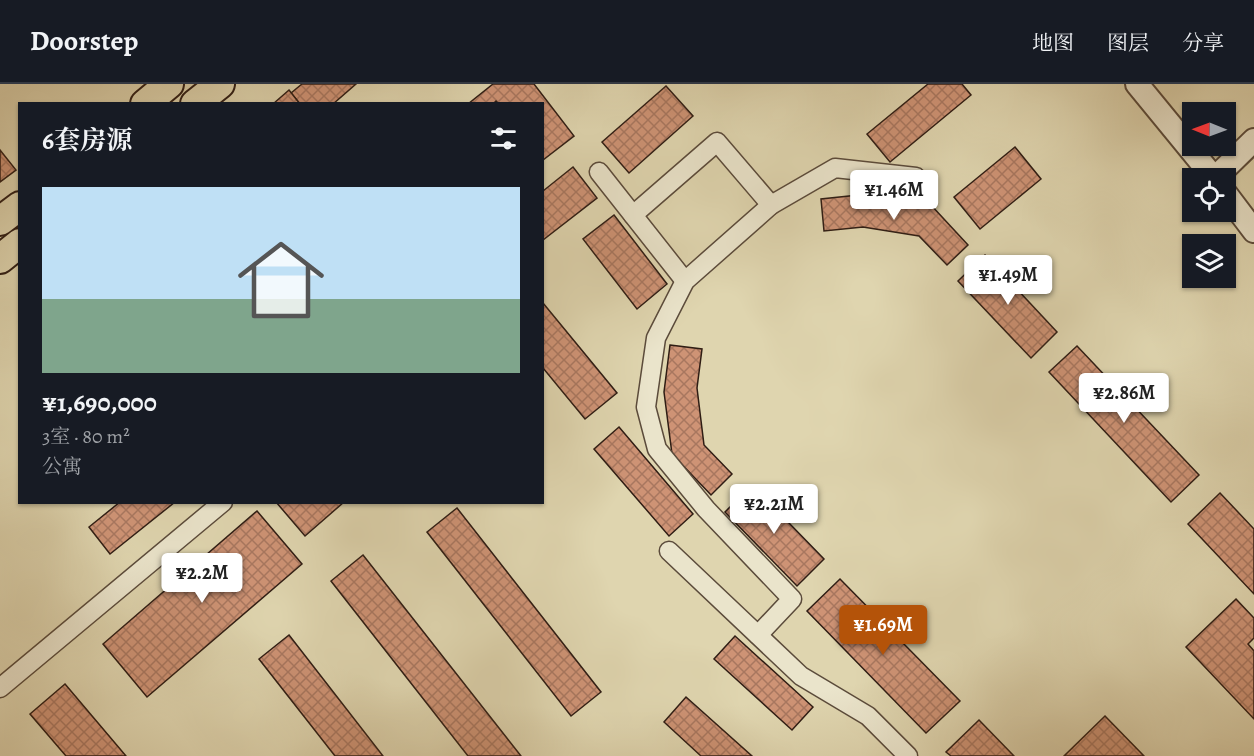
<!DOCTYPE html>
<html lang="zh">
<meta charset="utf-8">
<style>
:root{--surface:#171b24;--page:#242831;--text:#f1f3f6;--muted:#9ea1a6;--line:#363941;--accent:#b45309}
body{margin:0;font-family:Alegreya,"Noto Serif SC",serif;background:var(--page);color:var(--text);height:100vh;display:flex;flex-direction:column;font-size:22px;white-space:nowrap}
*{box-sizing:border-box;margin:0}
p{font-size:20px;color:var(--muted)}
.icon{flex:none;width:33px;height:33px;fill:none;stroke:currentColor;stroke-width:2;stroke-linecap:round;stroke-linejoin:round}
.map{position:relative;flex:1;overflow:hidden}
.drawer{position:absolute;left:18px;top:18px;width:526px;height:402px;display:flex;flex-direction:column;background:var(--surface);border-radius:0px;box-shadow:0 2px 4px #0004}
.drawer>*{flex:none}
.needle{width:39px;rotate:271deg}
.controls{position:absolute;left:1182px;top:18px;display:grid;gap:12px}
.controls a{display:grid;place-items:center;width:54px;height:54px;border-radius:0px;background:var(--surface);box-shadow:0 2px 4px #0004;font-size:30px}
.price{position:absolute;translate:-50% -51px;padding:0 14px;border-radius:6px;background:#fff;color:#222;font-size:20px;line-height:39px;filter:drop-shadow(0 2px 3px #0008)}
.price::after{content:'';position:absolute;left:50%;top:36px;width:18px;height:14px;margin-left:-9px;background:inherit;clip-path:polygon(0 0,100% 0,50% 100%)}
.price.selected{background:var(--accent);color:#fff}
ul{padding:0;list-style:none}
li{display:grid;align-content:center;gap:12px;height:318px;padding:0 24px}
li span{display:grid;place-items:center;height:186px;border-radius:0px;color:#555}
li>.icon{margin-inline-start:auto}
span .icon{width:108px;height:108px;fill:#fffc;stroke-width:1}
li b{font-size:26px}
h2{display:flex;justify-content:space-between;align-items:center;height:72px;padding:0 24px;font-size:26px}
header{display:flex;align-items:center;gap:36px;box-sizing:border-box;height:84px;padding:0 30px;background:var(--surface);border-bottom:2px solid var(--line)}
header strong{font-size:28px}
nav{display:flex;gap:33px;margin-inline-start:auto;font-size:21px}
.map>svg:first-child{display:block}
.building{fill:url(#building-cross-hatch);stroke:#2f1d14;stroke-width:1.5}
.lines{fill:none;stroke-linecap:round;stroke-linejoin:round}
.minor-casing{stroke:#5b4b3b;stroke-width:21}
.tertiary-casing{stroke:#5b4b3b;stroke-width:26}
.primary-casing{stroke:#2f1d14;stroke-width:32}
.minor{stroke:#eae4cb;stroke-width:18}
.tertiary{stroke:#eae4cb;stroke-width:22}
.primary{stroke:#dfd5af;stroke-width:28}
</style>
<header>
<strong>Doorstep</strong>
<nav><a>地图</a><a>图层</a><a>分享</a></nav>
</header>
<div class="map">
<svg width="1254" height="672" viewBox="0 0 1254 672">
<defs>
<pattern id="building-cross-hatch" width="8" height="8" patternUnits="userSpaceOnUse" patternTransform="scale(1.5)"><rect width="8" height="8" fill="#ce9375"/><path d="M0 0l8 8M0 8l8-8" fill="none" stroke="#a8775f"/></pattern>
</defs>
<rect width="100%" height="100%" fill="#dfd5af"/>
<filter id="stains"><feTurbulence type="fractalNoise" baseFrequency=".00333" numOctaves="4"/><feColorMatrix values="0 0 0 0 .2 0 0 0 0 .09 0 0 0 0 .02 0 0 0 .5 -.17"/></filter>
<radialGradient id="worn" r=".72"><stop offset=".6" stop-color="#630" stop-opacity="0"/><stop offset="1" stop-color="#630" stop-opacity=".3"/></radialGradient>
<g class="building">
<polygon points="302,0 356,0 333,20 300,20 291,9"/>
<polygon points="493,0 534,0 574,52 543,76 543,20 499,20 496,17 493,20 468,20"/>
<polygon points="928,0 962,0 971,11 890,78 867,50"/>
<polygon points="666,2 693,32 629,89 602,58"/>
<polygon points="289,6 300,20 273,20"/>
<polygon points="1015,63 1041,95 980,145 954,113"/>
<polygon points="0,66 16,86 0,98"/>
<polygon points="573,83 597,114 543,156 543,107"/>
<polygon points="868,110 930,120 968,161 947,181 919,152 863,143 824,147 821,115"/>
<polygon points="614,131 667,200 637,225 583,155"/>
<polygon points="985,171 1057,248 1031,274 958,197"/>
<polygon points="543,219 617,309 585,335 543,284"/>
<polygon points="670,261 702,265 697,304 704,361 732,390 711,411 672,370 664,308"/>
<polygon points="1077,262 1199,391 1171,418 1049,288"/>
<polygon points="619,343 693,430 669,452 594,365"/>
<polygon points="752,401 824,475 797,502 725,428"/>
<polygon points="1220,409 1254,445 1254,510 1188,440"/>
<polygon points="120,418 175,418 110,470 89,443"/>
<polygon points="276,418 344,418 305,452"/>
<polygon points="457,424 601,608 571,632 427,448"/>
<polygon points="257,427 302,480 147,613 103,560"/>
<polygon points="363,471 521,672 468,672 331,497"/>
<polygon points="840,495 960,617 926,649 807,527"/>
<polygon points="1236,515 1254,534 1254,554 1248,560 1254,567 1254,635 1186,563"/>
<polygon points="289,551 383,672 335,672 259,575"/>
<polygon points="735,552 813,623 792,646 714,575"/>
<polygon points="65,600 126,672 66,672 30,630"/>
<polygon points="686,613 752,672 701,672 664,638"/>
<polygon points="1105,632 1144,672 1064,672"/>
<polygon points="979,636 1014,672 951,672 946,668"/>
</g>
<g class="lines">
<g class="minor-casing">
<g id="minor">
<polyline points="599,88 685,197"/>
<polyline points="633,131 717,58 771,121"/>
<polyline points="669,467 801,592 868,632 908,672"/>
<polyline points="758,551 792,515 706,425 657,365 646,323 656,254 685,197 771,121 835,84 916,93"/>
<polyline points="0,604 223,418"/>
</g>
</g>
<g class="tertiary-casing">
<g id="tertiary">
<polyline points="1137,0 1214,94"/>
<polyline points="1215,94 1254,56"/>
<polyline points="1226,110 1254,147"/>
</g>
</g>
<g class="primary-casing">
<g id="primary">
<polyline points="145,20 169,0"/>
<polyline points="195,20 220,0"/>
<polyline points="0,137 20,122"/>
<polyline points="0,175 20,159"/>
</g>
</g>
<use href="#minor" class="minor"/>
<use href="#tertiary" class="tertiary"/>
<use href="#primary" class="primary"/>
</g>
<rect width="100%" height="100%" filter="url(#stains)"/>
<rect width="100%" height="100%" fill="url(#worn)"/>
</svg>
<div class="controls">
<a><svg class="needle" viewBox="-14 -14 28 28"><path d="M0-13l5 13h-10z" fill="#e53935"/><path d="M0 13l5-13h-10z" fill="#9ea1a6"/></svg></a>
<a><svg class="icon" aria-label="locate" viewBox="0 0 24 24"><circle cx="12" cy="12" r="6"/><path d="M12 2v4M12 18v4M2 12h4M18 12h4"/></svg></a>
<a><svg class="icon" aria-label="layers" viewBox="0 0 24 24"><path d="M12 4l9 5-9 5-9-5zM3 14l9 5 9-5"/></svg></a>
</div>
<b class="price" style="left:894px;top:137px">¥1.46M</b>
<b class="price" style="left:1008px;top:222px">¥1.49M</b>
<b class="price" style="left:1124px;top:340px">¥2.86M</b>
<b class="price" style="left:774px;top:451px">¥2.21M</b>
<b class="price" style="left:202px;top:520px">¥2.2M</b>
<b class="price selected" style="left:883px;top:572px">¥1.69M</b>
<section class="drawer">
<h2>6套房源<svg class="icon" aria-label="filters" viewBox="0 0 24 24"><path d="M4 7h16M4 17h16"/><circle cx="9" cy="7" r="2"/><circle cx="15" cy="17" r="2"/></svg></h2>
<ul>
<li><span style="background:linear-gradient(#bfe0f5 60%,#7fa58c 0)"><svg class="icon" aria-label="home" viewBox="0 0 24 24"><path d="M3 11l9-7 9 7M6 9v11h12V9"/></svg></span><div><b>¥1,690,000</b><p>3室 · 80 m²</p><p>公寓</p></div></li>
</ul>
</section>
</div>
